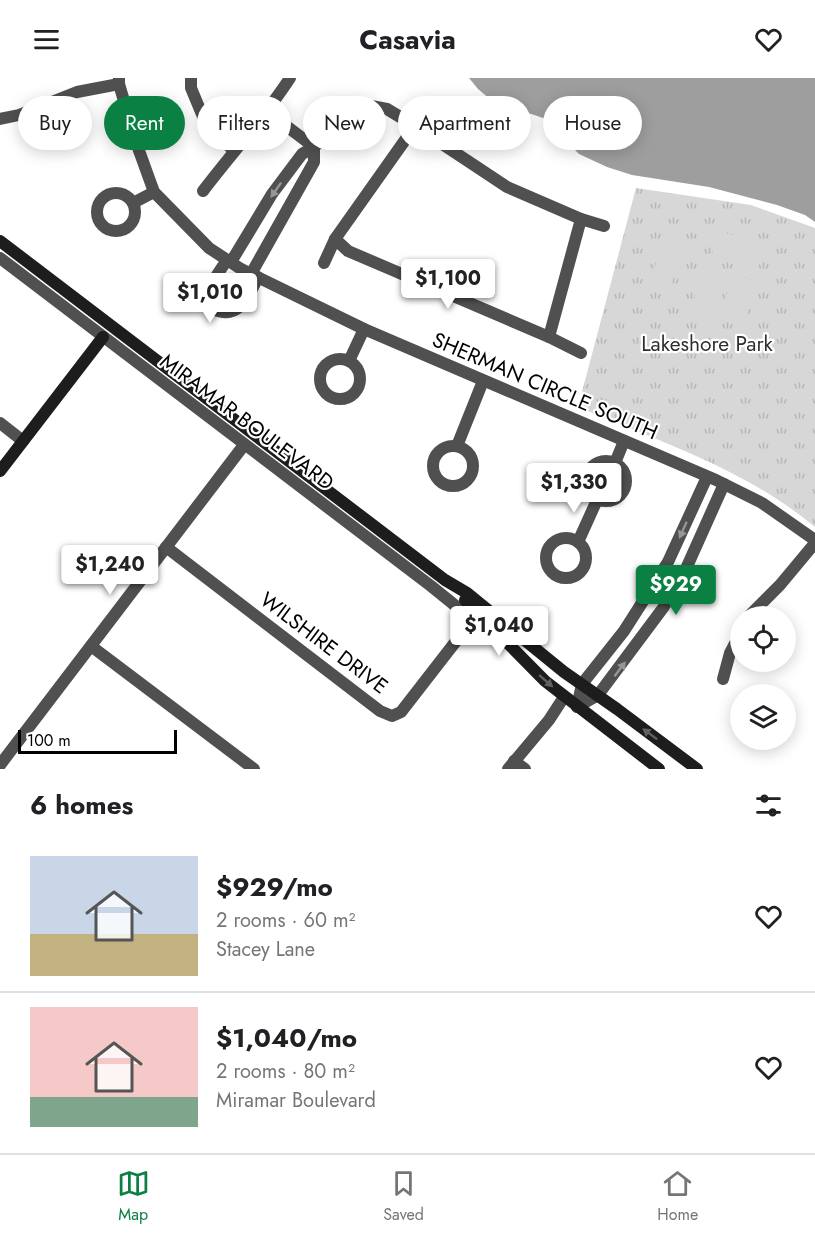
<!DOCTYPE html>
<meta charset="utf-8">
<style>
:root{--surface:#fff;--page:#f6f6f6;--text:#202124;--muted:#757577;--line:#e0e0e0;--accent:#0b8043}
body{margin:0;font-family:Jost,sans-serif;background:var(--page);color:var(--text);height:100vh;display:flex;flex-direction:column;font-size:22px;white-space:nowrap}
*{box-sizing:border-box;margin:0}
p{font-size:20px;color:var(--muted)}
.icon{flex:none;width:33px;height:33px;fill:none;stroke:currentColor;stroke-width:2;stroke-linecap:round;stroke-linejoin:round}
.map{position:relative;height:691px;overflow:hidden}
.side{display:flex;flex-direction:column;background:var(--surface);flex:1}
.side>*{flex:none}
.top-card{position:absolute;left:18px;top:18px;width:780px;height:54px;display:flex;gap:12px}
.controls{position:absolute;left:730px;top:528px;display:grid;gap:12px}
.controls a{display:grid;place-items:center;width:66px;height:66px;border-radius:50%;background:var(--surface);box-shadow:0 3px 15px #0003;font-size:30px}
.scale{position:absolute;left:18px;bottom:15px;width:159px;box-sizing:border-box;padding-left:6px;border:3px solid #000;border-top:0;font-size:16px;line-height:21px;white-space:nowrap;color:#000;-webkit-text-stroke:4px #fff;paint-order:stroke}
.price{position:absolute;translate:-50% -51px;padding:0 14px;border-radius:6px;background:#fff;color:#222;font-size:20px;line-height:39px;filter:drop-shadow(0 2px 3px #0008)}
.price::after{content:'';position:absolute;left:50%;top:36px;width:18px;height:14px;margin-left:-9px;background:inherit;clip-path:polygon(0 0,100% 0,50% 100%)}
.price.selected{background:var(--accent);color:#fff}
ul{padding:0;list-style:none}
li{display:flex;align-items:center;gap:18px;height:150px;padding:0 30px}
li+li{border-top:2px solid var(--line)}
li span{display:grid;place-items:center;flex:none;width:168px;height:120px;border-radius:0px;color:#555}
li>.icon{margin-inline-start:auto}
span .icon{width:72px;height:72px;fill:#fffc;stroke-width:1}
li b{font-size:26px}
h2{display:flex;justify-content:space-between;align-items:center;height:72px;padding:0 30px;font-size:26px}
.chip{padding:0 21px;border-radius:27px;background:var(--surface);box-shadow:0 3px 15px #0003;font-size:21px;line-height:54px}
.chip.selected{background:var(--accent);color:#fff}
header{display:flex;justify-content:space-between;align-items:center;height:78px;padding:0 30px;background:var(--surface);font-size:27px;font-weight:700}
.dock{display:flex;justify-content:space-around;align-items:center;height:84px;border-top:2px solid var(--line);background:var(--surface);font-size:16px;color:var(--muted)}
.dock a{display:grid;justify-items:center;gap:3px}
.dock .selected{color:var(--accent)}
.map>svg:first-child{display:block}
.grass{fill:url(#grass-tufts)}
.garden{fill:#d7d7d7}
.water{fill:#9e9e9e}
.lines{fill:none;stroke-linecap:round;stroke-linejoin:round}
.street{stroke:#505050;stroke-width:12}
.secondary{stroke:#1d1d1d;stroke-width:12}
.oneway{fill:#969696}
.oneway2{fill:#616161}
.labels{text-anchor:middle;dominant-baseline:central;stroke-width:4.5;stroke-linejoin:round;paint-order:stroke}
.park-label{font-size:21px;fill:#2e2e2e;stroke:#fff}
.street-label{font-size:21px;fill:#000;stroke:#fff}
</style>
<header><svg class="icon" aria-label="menu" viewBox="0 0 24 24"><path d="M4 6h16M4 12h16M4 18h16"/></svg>Casavia<svg class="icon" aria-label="heart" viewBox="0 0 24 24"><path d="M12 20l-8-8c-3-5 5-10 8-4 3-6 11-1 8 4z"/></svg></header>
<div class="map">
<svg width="815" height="691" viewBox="0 0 815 691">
<defs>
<pattern id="grass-tufts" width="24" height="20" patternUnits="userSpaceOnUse" patternTransform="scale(1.5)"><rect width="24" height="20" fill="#d7d7d7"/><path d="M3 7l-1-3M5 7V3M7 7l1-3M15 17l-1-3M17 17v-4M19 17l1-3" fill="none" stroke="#b7b7b7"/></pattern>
</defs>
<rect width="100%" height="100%" fill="#fff"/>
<path class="grass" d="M636 110 751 127 815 150V449C747 392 659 363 578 329Z"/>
<g class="garden">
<polygon points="717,153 765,165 759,188 712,176"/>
<polygon points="662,160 682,165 670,213 650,208"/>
<polygon points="702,189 726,195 715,240 691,234"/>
<polygon points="732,196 756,203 745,247 721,241"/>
</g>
<polygon class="water" points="469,0 815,0 815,144 805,137 777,127 709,109 632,97 607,89 579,76 543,40 491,22 478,11"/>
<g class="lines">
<g class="street">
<polyline points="119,0 119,6 137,67 154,114 209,170 241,191 364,251 716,402 762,425 815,462"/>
<polyline points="191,0 191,10 206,46 234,73"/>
<polyline points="268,34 314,69"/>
<polyline points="0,41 19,37 77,14 119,6"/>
<path d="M203 113C232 75 264 40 290 0"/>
<circle cx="116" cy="134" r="19"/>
<polyline points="133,125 154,114"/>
<polyline points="335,161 348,173 549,259 581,275"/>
<polyline points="0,180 431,508 457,529 465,543 460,558 401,634 392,638 380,633 166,469"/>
<path d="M227 182C216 199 204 210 213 231 239 243 248 219 258 199"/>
<polyline points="231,184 272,116 302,76 314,69 358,32 371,28 387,31 415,48 507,109 581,141 604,148"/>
<polyline points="324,185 335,161 415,48"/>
<polyline points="251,196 314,84 314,69"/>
<polyline points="549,259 581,141"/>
<circle cx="340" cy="301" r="20"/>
<polyline points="349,283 364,251"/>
<polyline points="0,345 23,363"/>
<polyline points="457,368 483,303"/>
<circle cx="453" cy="388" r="20"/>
<circle cx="606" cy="403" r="20"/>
<polyline points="615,385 624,363"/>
<circle cx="566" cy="480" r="20"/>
<polyline points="578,464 597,422"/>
<polyline points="749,538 780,507 815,465"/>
<polyline points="91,568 254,691"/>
<polyline points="723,601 730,575 741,554"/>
<polyline points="577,629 598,617 663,530 685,493 724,406"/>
<polyline points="577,629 582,606 624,553 668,484 707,399"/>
<polyline points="514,683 525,691"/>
<polyline points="0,687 244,367"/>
<polyline points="508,691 549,642 564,619"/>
</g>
<g class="secondary">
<polyline points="0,163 445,502 467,515 564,594 617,631 697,691"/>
<polyline points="0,393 103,259"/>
<polyline points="465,522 545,603 659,691"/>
</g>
</g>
<defs><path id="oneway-solid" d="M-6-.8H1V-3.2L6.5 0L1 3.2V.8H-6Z" transform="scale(1.5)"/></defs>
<g class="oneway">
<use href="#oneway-solid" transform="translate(276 112) rotate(125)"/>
<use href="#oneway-solid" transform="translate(683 452) rotate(114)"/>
<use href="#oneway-solid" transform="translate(620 591) rotate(-53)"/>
</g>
<g class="oneway2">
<use href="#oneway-solid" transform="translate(546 603) rotate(41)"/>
<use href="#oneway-solid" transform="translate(650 656) rotate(-143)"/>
</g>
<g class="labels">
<g class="park-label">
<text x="707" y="266">Lakeshore Park</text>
</g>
<g class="street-label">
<text transform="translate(545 308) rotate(23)">SHERMAN CIRCLE SOUTH</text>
<text transform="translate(247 344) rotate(37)">MIRAMAR BOULEVARD</text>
<text transform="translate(324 565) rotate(37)">WILSHIRE DRIVE</text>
</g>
</g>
</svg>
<div class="controls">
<a><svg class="icon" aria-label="locate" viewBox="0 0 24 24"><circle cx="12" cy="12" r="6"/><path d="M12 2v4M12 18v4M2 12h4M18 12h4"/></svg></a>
<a><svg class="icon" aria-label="layers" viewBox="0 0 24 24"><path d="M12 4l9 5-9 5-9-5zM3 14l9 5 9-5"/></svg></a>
</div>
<div class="scale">100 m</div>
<b class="price" style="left:448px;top:232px">$1,100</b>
<b class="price" style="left:210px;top:246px">$1,010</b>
<b class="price" style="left:574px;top:436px">$1,330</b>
<b class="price" style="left:110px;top:518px">$1,240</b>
<b class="price selected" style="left:676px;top:538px">$929</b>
<b class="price" style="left:499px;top:579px">$1,040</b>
<div class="top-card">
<a class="chip">Buy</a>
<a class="chip selected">Rent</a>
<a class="chip">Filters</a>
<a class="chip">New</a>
<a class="chip">Apartment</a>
<a class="chip">House</a>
</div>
</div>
<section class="side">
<h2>6 homes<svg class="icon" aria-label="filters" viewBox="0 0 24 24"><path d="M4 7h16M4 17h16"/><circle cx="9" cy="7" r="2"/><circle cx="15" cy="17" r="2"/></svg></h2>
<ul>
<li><span style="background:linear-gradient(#c9d6e8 65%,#c2b280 0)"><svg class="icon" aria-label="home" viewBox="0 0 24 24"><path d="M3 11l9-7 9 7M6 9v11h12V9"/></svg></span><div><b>$929/mo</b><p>2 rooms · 60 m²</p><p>Stacey Lane</p></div><svg class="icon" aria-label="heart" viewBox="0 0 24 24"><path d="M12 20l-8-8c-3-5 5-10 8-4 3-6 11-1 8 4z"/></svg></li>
<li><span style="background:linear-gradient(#f6c9c9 75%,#7fa58c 0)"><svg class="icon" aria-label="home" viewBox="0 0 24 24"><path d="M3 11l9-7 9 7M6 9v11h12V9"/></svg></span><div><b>$1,040/mo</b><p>2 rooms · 80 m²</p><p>Miramar Boulevard</p></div><svg class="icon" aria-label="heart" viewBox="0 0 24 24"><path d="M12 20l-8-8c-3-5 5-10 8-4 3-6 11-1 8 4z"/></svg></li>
</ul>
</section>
<nav class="dock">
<a class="selected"><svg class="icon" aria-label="map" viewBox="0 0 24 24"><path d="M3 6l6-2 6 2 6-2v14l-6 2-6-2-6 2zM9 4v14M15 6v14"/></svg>Map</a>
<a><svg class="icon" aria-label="saved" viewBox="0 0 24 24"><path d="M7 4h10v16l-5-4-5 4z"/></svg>Saved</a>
<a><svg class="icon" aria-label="home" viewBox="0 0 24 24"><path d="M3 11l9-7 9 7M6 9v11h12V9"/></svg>Home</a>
</nav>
